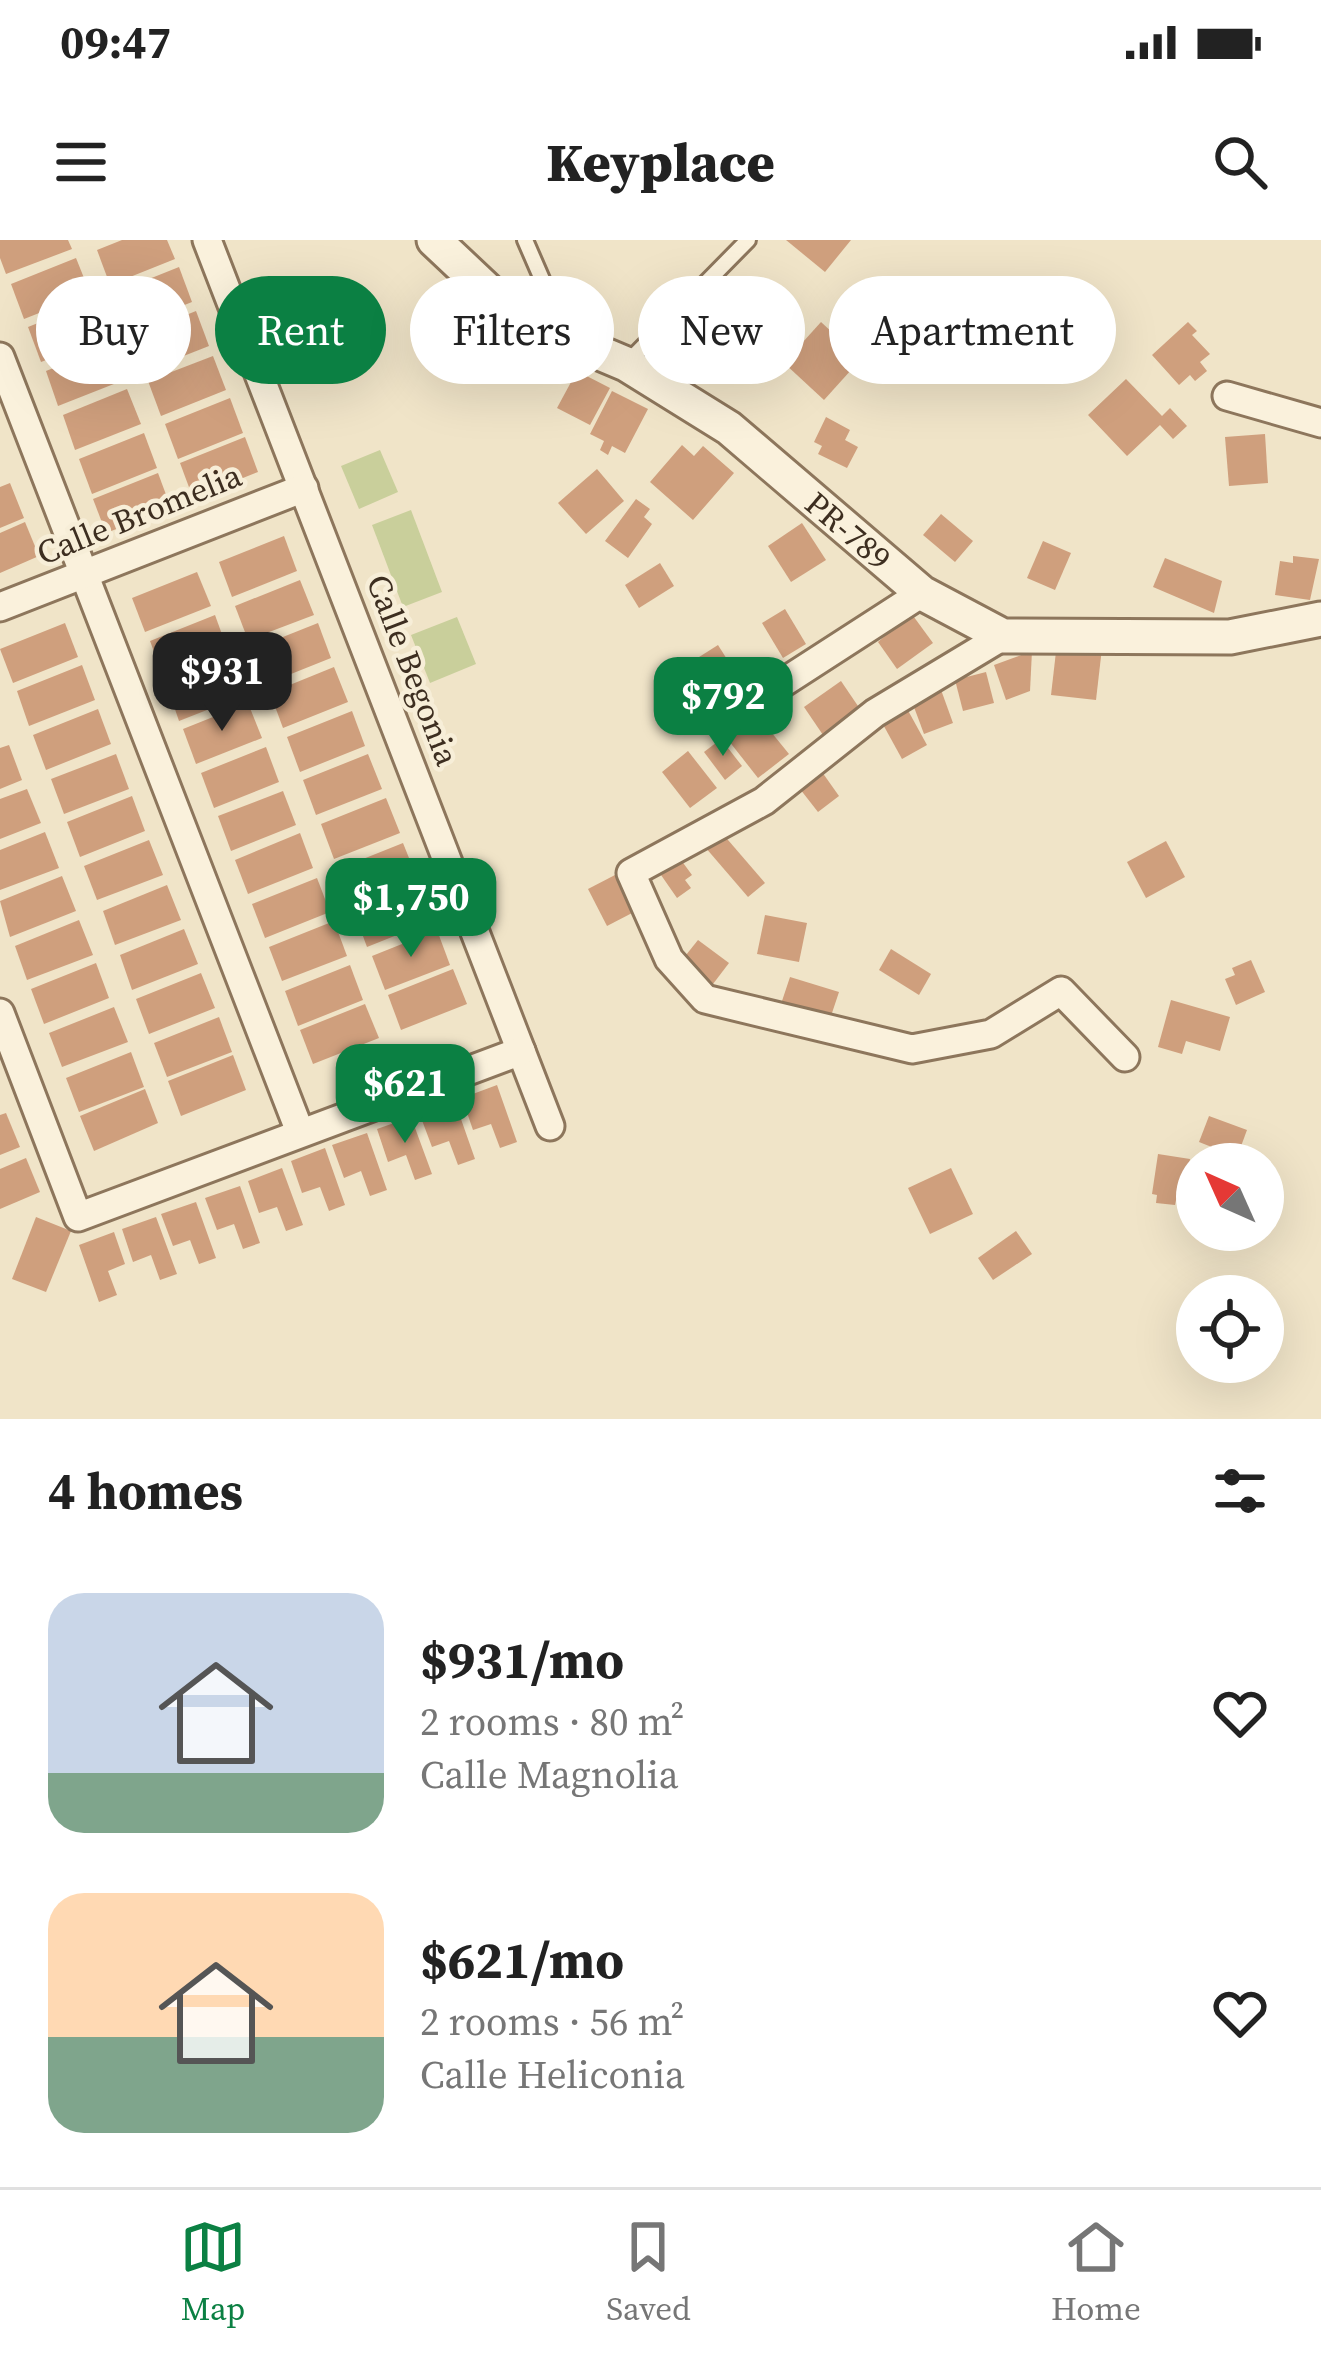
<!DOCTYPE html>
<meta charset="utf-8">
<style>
:root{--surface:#fff;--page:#f6f6f6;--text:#222;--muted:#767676;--line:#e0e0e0;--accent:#0b8043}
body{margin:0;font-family:"Source Serif 4",serif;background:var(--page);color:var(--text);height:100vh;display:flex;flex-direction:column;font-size:45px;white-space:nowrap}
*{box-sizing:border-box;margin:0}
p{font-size:39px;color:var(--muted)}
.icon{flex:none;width:66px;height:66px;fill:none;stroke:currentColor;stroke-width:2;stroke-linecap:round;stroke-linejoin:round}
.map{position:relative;height:1179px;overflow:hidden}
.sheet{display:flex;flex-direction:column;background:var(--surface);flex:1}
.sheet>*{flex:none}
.top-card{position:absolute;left:36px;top:36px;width:1251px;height:108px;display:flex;gap:24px}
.needle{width:78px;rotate:315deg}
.fabs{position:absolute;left:1176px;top:903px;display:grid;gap:24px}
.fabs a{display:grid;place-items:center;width:108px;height:108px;border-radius:50%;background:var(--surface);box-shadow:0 12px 48px #0002;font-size:60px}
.price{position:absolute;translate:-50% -102px;padding:0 27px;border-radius:24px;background:var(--accent);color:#fff;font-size:39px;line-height:78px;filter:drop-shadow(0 3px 6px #0008)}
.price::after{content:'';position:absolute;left:50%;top:72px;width:36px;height:27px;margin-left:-18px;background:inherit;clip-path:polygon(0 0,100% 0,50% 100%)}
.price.active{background:#222;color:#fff}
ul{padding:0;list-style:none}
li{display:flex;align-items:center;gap:36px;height:300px;padding:0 48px}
li span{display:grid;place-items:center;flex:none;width:336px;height:240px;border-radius:36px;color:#555}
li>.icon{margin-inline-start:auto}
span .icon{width:144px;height:144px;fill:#fffc;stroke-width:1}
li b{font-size:51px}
h2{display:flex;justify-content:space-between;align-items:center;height:144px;padding:0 48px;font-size:51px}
.pill{padding:0 42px;border-radius:54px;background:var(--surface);box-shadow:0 12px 48px #0002;font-size:42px;line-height:108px}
.pill.active{background:var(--accent);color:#fff}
.status{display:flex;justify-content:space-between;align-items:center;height:84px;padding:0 60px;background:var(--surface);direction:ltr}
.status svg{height:33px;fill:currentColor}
header{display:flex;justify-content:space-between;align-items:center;height:156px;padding:0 48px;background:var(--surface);font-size:54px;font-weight:800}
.tab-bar{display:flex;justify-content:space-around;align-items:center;height:168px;border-top:3px solid var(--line);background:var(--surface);font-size:33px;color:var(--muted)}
.tab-bar a{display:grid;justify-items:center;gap:6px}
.tab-bar .active{color:var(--accent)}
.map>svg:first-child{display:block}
.green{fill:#c9cf9b}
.building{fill:#cf9f7d}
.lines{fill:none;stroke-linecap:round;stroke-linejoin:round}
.service-casing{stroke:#8d765c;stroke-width:20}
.minor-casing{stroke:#8d765c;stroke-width:33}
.tertiary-casing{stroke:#8d765c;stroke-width:39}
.service{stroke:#faf1dc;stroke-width:14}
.minor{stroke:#faf1dc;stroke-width:27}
.tertiary{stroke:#faf1dc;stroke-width:33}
.labels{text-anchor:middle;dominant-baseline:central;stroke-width:9;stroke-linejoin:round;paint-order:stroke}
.street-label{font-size:33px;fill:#3d2e20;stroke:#f7eed8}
</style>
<div class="status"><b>09:47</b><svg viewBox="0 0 49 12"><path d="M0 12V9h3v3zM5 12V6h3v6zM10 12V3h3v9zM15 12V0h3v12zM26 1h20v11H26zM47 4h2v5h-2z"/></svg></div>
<header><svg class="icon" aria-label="menu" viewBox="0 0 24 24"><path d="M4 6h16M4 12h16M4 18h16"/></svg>Keyplace<svg class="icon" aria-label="search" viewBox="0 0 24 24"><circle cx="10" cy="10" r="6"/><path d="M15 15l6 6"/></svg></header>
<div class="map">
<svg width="1321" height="1179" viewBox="0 0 1321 1179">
<rect width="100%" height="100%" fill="#f0e4c8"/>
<g class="green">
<polygon points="380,210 398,252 359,269 341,226"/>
<polygon points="411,270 442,352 403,367 372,285"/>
<polygon points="457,377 476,424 430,443 411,395"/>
</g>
<g class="building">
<polygon points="0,0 68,0 72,9 6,34 0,18"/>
<polygon points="122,0 167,0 175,19 110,45 97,10"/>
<polygon points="786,0 851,0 825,32"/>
<polygon points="76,18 90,53 24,79 11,44"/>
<polygon points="179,27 192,62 127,88 114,53"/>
<polygon points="718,58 734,71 741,62 754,73 731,102 701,78"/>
<polygon points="93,61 106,97 41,122 28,87"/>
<polygon points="196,71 209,106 143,132 131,97"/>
<polygon points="821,82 861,119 824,160 784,123"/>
<polygon points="1188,82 1197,91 1192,95 1210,114 1200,122 1207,131 1195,141 1190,135 1179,145 1152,115"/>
<polygon points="110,105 124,140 58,166 46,131"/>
<polygon points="213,116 226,150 161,176 148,141"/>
<polygon points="577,131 610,148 590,185 557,168"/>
<polygon points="1126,139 1162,176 1170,168 1187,186 1173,199 1160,185 1127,216 1088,175"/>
<polygon points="127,149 141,184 75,210 63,175"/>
<polygon points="612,151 648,169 625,213 612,206 608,215 600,210 604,201 590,194"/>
<polygon points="230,158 243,193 178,219 165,184"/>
<polygon points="826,177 850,190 845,200 858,207 847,228 818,214 822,206 814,202"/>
<polygon points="144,193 157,228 92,254 79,219"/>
<polygon points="1265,194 1268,243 1229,246 1225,197"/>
<polygon points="245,197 258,232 193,258 180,223"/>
<polygon points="682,205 694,216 703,206 734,233 693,280 650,242"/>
<polygon points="597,229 624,261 586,294 558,263"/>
<polygon points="158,233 171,268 106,293 93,259"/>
<polygon points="10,243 24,278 0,288 0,247"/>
<polygon points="636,259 650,269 644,277 652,284 628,318 605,301"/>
<polygon points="941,274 973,301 955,322 923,295"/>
<polygon points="25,282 39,316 0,333 0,293"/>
<polygon points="802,283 826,320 791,342 768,306"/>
<polygon points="284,296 297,331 232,357 219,322"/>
<polygon points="1043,301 1071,313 1055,350 1027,338"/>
<polygon points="1293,316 1319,319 1310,360 1275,355 1280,321 1293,323"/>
<polygon points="1165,318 1222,341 1214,373 1153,347"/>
<polygon points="660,323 674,346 639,368 625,345"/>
<polygon points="197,332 211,366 145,392 132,358"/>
<polygon points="300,340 314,375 248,400 235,366"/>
<polygon points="785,369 806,404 783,418 762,383"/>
<polygon points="911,373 933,403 897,429 878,402"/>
<polygon points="215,375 228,411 163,436 150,401"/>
<polygon points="65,383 78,417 13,443 0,409"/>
<polygon points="318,383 331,418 266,444 253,409"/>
<polygon points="1057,403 1102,408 1096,460 1051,455"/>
<polygon points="718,405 742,443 691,476 666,438"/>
<polygon points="1032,411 1030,451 1006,460 994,425"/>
<polygon points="232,420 245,455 179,481 167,446"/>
<polygon points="82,425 95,460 29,486 17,451"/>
<polygon points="334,427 348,462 283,488 270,453"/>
<polygon points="986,432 994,463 963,471 955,440"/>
<polygon points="841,441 860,469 823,495 804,467"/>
<polygon points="940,447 953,483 924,494 911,459"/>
<polygon points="248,463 262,498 196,524 183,489"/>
<polygon points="905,465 927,505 902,519 880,479"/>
<polygon points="98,469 111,504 46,530 33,495"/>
<polygon points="352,471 365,506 300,532 287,497"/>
<polygon points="755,472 789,514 758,538 725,496"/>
<polygon points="721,499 742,526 725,540 704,512"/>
<polygon points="9,505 22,540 0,549 0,508"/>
<polygon points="266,507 279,542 214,568 201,533"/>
<polygon points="688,511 717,548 690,568 662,532"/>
<polygon points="116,514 129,549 64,574 51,539"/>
<polygon points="368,514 382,549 316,575 303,540"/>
<polygon points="822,532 839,556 818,572 800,549"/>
<polygon points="27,549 41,583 0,599 0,559"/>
<polygon points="283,551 296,585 231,611 218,576"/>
<polygon points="132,556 145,591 80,617 67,582"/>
<polygon points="386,558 400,593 334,619 321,584"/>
<polygon points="45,592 59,628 0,650 0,610"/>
<polygon points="300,593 313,628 248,654 235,620"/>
<polygon points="722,593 765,643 748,657 705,607"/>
<polygon points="149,600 163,635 97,660 84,626"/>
<polygon points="1166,601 1185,637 1146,658 1127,622"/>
<polygon points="403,603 417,638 351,663 338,629"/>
<polygon points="681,620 692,635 685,640 691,648 677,658 661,635"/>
<polygon points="615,635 634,672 607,686 588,649"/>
<polygon points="62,636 76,671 10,697 0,661"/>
<polygon points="317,638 330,672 265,698 252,664"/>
<polygon points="167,645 181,680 115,705 103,671"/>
<polygon points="419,646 432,681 367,707 354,672"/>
<polygon points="765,675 807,683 799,722 757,714"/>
<polygon points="79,680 93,715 27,740 15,706"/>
<polygon points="334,681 347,716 282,741 269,707"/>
<polygon points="184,689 198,724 132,750 120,715"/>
<polygon points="437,690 450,725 385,750 372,716"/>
<polygon points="698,700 729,723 713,744 682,720"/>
<polygon points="891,709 931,734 919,755 879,730"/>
<polygon points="1251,720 1265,752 1236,765 1225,739 1235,735 1232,728"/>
<polygon points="96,723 109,758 44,784 31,749"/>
<polygon points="350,725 363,760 298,786 285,751"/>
<polygon points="453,729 467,764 401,790 388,755"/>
<polygon points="201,733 215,768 149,794 136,759"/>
<polygon points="790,737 839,752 830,779 781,764"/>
<polygon points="1171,760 1230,777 1220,811 1186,801 1182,814 1158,807"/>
<polygon points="365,764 379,798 313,824 300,790"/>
<polygon points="114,767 128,802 62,827 49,793"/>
<polygon points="219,777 232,812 167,837 154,803"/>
<polygon points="131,812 144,847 79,872 66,838"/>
<polygon points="233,815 246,850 181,876 168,841"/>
<polygon points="497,845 517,902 500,908 491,884 473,890 462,858"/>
<polygon points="145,849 158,883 94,911 80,876"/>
<polygon points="455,862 475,919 458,925 449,901 432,907 420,875"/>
<polygon points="6,873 20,907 0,915 0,875"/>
<polygon points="1209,876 1247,890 1237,917 1199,902"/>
<polygon points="411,877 432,934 415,940 406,915 388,922 377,889"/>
<polygon points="367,893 387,950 370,956 361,931 344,938 332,905"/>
<polygon points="325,908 345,965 329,971 320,947 302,953 291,921"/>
<polygon points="1158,914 1190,919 1188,932 1197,933 1195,952 1178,950 1175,965 1156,963 1157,955 1152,954"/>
<polygon points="26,918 40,952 0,969 0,929"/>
<polygon points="282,928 303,985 286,991 277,967 259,973 248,941"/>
<polygon points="951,928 973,974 930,994 908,948"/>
<polygon points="240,946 260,1003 243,1009 234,984 217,990 205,958"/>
<polygon points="196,962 216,1018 199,1024 190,1000 173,1006 161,974"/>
<polygon points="36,977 71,991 46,1052 12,1039"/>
<polygon points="156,977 177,1034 160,1040 151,1015 133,1022 122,989"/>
<polygon points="1016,991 1032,1014 993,1040 978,1018"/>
<polygon points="114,992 125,1024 108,1031 117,1055 99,1062 79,1005"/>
</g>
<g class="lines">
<g class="service-casing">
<g id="service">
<polyline points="525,0 564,90"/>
<polyline points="626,124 748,0"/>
</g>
</g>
<g class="minor-casing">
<g id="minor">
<polyline points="207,0 550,886"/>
<polyline points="0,117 300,892"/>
<polyline points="1227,156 1321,183"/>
<polyline points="0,367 304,248"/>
<polyline points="1003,396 875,473 764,561 631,633 669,719 705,759 912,809 991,794 1061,751 1125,817"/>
<polyline points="747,466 922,353"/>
<polyline points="0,773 78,977 521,811"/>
</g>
</g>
<g class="tertiary-casing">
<g id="tertiary">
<path id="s1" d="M434 0 503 65 569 100 626 124 729 188 922 353 1003 396 1230 397 1321 379"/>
</g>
</g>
<use href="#service" class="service"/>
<use href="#minor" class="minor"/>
<use href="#tertiary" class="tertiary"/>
</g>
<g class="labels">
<g class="street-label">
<text transform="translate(139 274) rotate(-22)">Calle Bromelia</text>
<text stroke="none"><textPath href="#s1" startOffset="510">PR-789</textPath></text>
<text transform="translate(413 430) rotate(69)">Calle Begonia</text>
</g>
</g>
</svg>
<div class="fabs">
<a><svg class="needle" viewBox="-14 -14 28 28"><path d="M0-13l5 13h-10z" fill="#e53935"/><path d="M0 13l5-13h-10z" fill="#767676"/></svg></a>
<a><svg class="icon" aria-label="locate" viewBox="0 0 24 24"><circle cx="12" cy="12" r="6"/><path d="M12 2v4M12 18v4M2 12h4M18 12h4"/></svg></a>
</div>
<b class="price active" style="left:222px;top:494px">$931</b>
<b class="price" style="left:723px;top:519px">$792</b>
<b class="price" style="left:411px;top:720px">$1,750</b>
<b class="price" style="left:405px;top:906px">$621</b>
<div class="top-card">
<a class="pill">Buy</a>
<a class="pill active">Rent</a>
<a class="pill">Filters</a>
<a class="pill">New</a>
<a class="pill">Apartment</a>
</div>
</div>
<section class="sheet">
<h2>4 homes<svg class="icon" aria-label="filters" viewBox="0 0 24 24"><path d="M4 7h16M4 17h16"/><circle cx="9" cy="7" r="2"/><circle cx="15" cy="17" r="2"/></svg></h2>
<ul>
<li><span style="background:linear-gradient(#c9d6e8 75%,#7fa58c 0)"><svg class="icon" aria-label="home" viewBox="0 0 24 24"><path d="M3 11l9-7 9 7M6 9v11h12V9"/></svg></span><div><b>$931/mo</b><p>2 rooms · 80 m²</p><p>Calle Magnolia</p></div><svg class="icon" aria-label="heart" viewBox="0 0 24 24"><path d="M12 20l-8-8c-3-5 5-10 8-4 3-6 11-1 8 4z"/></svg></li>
<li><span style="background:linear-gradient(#ffd9b3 60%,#7fa58c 0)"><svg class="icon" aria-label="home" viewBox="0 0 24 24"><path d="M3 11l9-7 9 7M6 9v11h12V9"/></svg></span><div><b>$621/mo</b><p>2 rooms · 56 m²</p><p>Calle Heliconia</p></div><svg class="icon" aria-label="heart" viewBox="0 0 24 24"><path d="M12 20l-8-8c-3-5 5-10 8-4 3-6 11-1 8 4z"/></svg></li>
</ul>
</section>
<nav class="tab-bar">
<a class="active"><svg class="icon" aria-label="map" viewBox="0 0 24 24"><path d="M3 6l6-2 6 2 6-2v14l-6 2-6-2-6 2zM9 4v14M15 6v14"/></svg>Map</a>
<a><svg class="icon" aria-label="saved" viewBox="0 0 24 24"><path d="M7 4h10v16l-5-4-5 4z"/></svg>Saved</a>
<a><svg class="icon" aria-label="home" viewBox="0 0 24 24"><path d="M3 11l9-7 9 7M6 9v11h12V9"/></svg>Home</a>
</nav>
